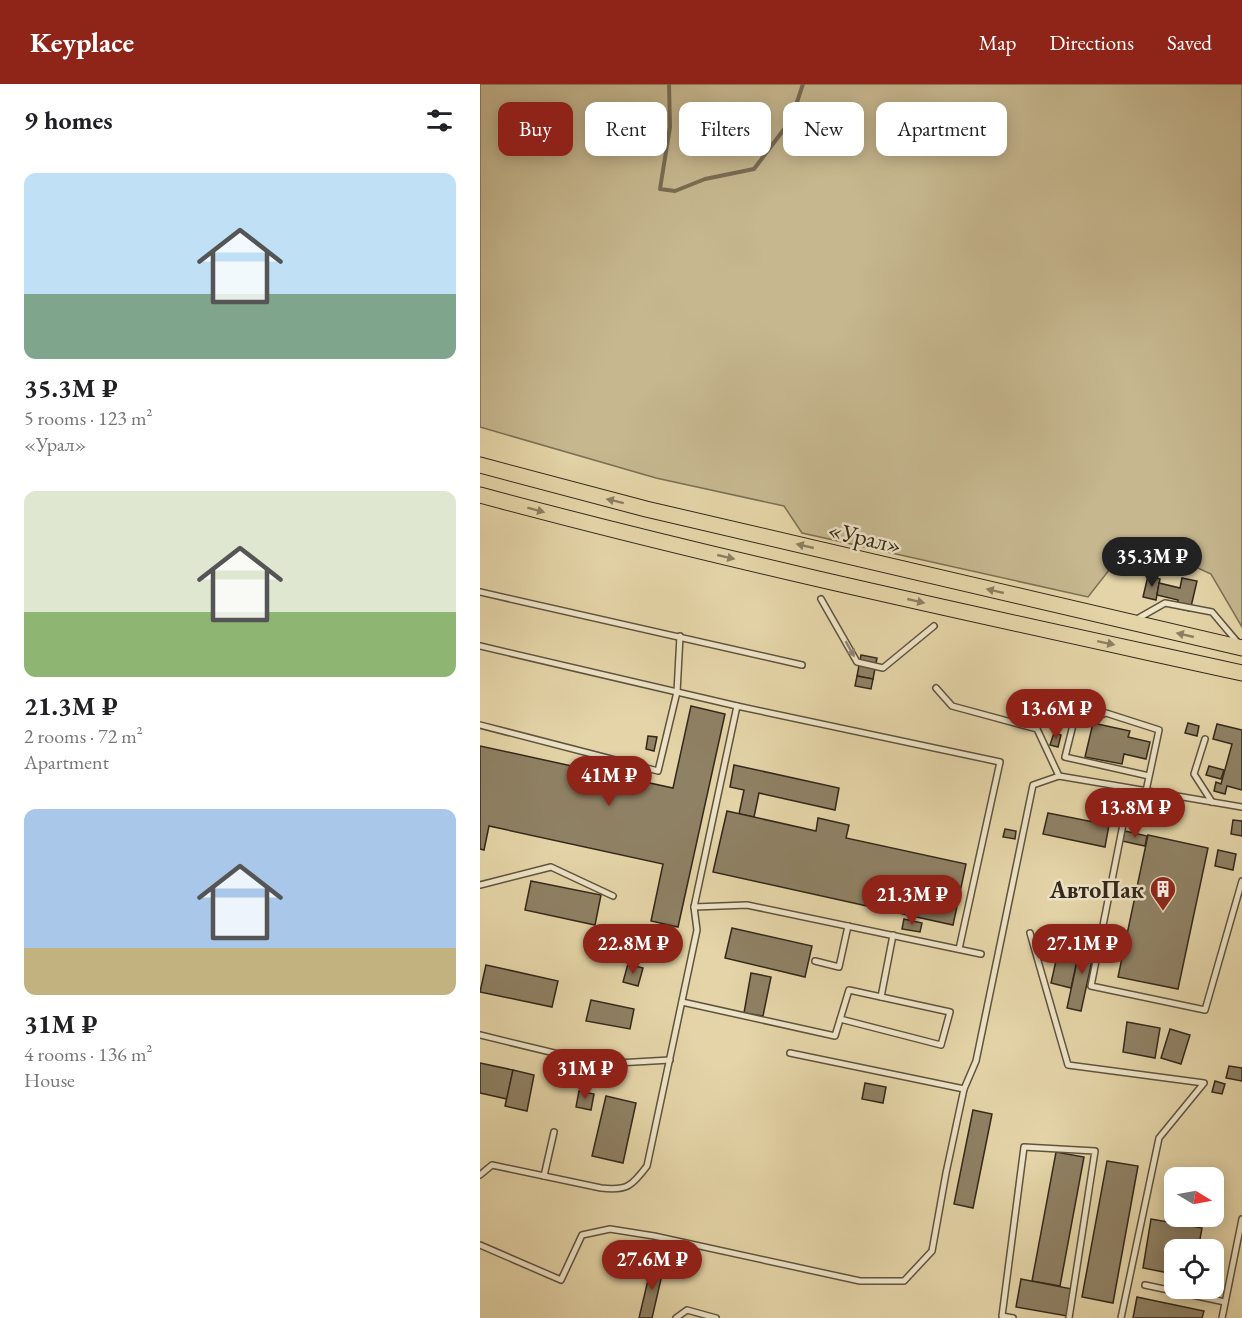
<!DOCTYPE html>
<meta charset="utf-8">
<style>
:root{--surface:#fff;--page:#f6f6f6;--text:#202124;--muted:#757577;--accent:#8f2418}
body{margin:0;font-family:"EB Garamond",serif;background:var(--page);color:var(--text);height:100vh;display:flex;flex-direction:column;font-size:22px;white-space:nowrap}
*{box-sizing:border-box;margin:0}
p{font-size:20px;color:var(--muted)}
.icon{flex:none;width:33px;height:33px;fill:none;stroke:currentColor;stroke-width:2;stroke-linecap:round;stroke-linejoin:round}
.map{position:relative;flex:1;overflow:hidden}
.details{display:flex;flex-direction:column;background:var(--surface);width:480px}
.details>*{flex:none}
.top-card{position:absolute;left:18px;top:18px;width:570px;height:54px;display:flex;gap:12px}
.needle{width:39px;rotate:100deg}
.controls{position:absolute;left:684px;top:1083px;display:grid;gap:12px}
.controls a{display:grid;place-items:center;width:60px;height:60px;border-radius:12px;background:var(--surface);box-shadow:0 3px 15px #0003;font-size:30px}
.price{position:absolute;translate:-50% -51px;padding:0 14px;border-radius:21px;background:var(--accent);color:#fff;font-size:20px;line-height:39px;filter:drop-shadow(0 2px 3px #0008)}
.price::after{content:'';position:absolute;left:50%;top:36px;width:18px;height:14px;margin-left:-9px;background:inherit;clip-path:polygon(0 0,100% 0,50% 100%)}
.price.selected{background:#222;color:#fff}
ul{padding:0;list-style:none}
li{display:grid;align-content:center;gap:12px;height:318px;padding:0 24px}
li span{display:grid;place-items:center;height:186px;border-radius:12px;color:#555}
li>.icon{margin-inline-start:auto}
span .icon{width:108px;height:108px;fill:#fffc;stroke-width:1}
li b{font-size:26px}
h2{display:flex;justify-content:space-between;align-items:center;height:72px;padding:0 24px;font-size:26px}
.pill{padding:0 21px;border-radius:12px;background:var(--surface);box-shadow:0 3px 15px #0003;font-size:21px;line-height:54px}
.pill.selected{background:var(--accent);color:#fff}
header{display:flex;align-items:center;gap:36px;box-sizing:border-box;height:84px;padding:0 30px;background:var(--accent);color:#fff}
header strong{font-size:28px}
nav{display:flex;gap:33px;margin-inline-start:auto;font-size:21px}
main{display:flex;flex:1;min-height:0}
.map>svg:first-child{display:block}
.green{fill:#c6b78f;stroke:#7c7056;stroke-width:1.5}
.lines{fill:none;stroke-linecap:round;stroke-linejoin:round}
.stream{stroke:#796c53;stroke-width:4}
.building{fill:#8f8164;stroke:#33281c;stroke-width:1.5}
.lane-casing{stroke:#5f533f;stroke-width:8}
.primary-casing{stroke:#33281c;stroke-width:17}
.lane{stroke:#ede3c6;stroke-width:5}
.primary{stroke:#e4d4a7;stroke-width:15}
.oneway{fill:#8c7e62}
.oneway2{fill:#908671}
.labels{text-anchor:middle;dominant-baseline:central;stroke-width:5;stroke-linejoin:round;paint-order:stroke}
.street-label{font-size:24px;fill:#33281c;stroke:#ede3c6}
.poi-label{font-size:24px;font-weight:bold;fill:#33281c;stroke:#ede3c6;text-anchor:end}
</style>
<header>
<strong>Keyplace</strong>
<nav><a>Map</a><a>Directions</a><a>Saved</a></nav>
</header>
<main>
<section class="details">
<h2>9 homes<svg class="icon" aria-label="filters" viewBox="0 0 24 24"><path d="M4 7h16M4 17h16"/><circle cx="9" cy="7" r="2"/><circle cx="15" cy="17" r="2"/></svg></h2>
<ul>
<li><span style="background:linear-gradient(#bfe0f5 65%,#7fa58c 0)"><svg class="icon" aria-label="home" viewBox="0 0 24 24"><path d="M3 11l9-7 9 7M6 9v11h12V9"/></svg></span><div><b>35.3M ₽</b><p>5 rooms · 123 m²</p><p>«Урал»</p></div></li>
<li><span style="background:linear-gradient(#dfe7d0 65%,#8fb573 0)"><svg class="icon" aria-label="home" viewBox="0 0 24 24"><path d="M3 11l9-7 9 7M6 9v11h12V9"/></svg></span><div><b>21.3M ₽</b><p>2 rooms · 72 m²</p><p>Apartment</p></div></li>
<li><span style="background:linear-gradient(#a9c7e8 75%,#c2b280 0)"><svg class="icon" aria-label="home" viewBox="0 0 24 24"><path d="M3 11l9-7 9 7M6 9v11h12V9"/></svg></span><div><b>31M ₽</b><p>4 rooms · 136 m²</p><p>House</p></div></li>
</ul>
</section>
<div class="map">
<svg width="762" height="1234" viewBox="0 0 762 1234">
<rect width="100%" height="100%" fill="#e4d4a7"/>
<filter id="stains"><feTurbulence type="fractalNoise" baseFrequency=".00333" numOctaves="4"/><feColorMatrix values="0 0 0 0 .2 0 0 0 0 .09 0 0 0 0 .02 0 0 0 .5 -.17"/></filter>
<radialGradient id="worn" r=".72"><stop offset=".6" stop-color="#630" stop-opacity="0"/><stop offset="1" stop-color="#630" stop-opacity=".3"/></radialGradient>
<polygon class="green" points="0,0 762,0 762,543 731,490 694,473 644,467 608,513 322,449 304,422 176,394 0,343"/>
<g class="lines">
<polyline class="stream" points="189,0 190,43 180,105 195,107 225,95 274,85 311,36 323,0"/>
</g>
<g class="building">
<polygon points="668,492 680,495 676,516 663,513"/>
<polygon points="702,494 717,497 710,527 696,524 698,516 677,511 679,499 700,504"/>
<polygon points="381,571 397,574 393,595 377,592"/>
<polygon points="377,592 393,595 391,605 375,602"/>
<polygon points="211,622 245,630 198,843 171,837 183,780 9,742 4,766 0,765 0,662 193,704"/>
<polygon points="613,639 650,647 648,653 670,658 666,675 644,670 642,680 605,673"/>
<polygon points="708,639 719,642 717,652 705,649"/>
<polygon points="737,640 762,646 762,706 747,702 745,710 734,707 736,698 741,700 752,660 733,655"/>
<polygon points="574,649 581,651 578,663 570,661"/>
<polygon points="168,652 177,653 174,667 166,665"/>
<polygon points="254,681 359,704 355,726 279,709 274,733 259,730 264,706 250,703"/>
<polygon points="729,682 744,686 741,695 726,691"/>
<polygon points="247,727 336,747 338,734 369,741 366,754 486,780 473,841 233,788"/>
<polygon points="568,729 629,741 625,763 563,750"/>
<polygon points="753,736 762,737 762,752 751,750"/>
<polygon points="525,745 536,747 535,755 523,753"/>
<polygon points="645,747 667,752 665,762 642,757"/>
<polygon points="668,751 728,764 698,905 638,893"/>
<polygon points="738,766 756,770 753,786 735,782"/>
<polygon points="51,797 121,811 115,841 45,826"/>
<polygon points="424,835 442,839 440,848 422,845"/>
<polygon points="252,844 332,862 325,893 245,874"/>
<polygon points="582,850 602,855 591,904 571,899"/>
<polygon points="602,855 616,858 601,927 587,924"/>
<polygon points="148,880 163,884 158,902 143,898"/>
<polygon points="6,881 78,897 72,923 0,908"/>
<polygon points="271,889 291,893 283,932 264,929"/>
<polygon points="111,916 154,925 150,945 106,937"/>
<polygon points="647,938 680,944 675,974 643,968"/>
<polygon points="690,945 710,951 701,980 681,974"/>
<polygon points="0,979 33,986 27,1015 0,1009"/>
<polygon points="749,982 762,984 762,997 746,994"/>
<polygon points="33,986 54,991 47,1027 25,1022"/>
<polygon points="735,997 745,1000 742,1010 732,1008"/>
<polygon points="385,999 406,1003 403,1019 382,1015"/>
<polygon points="99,1007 114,1010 111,1026 96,1023"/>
<polygon points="126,1012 156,1019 143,1079 112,1072"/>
<polygon points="493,1026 512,1030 493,1124 474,1120"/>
<polygon points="576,1068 604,1073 580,1202 552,1197"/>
<polygon points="627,1077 658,1082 633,1219 602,1213"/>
<polygon points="671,1135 722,1144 718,1166 694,1166 694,1190 663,1184"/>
<polygon points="172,1179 184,1182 172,1234 159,1234"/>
<polygon points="541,1195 592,1205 587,1232 536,1223"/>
<polygon points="657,1213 724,1227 722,1234 653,1234"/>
</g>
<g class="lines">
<g class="lane-casing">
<g id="lane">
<polyline points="0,508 322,581"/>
<polyline points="341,515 377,578 403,584 454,542"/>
<polyline points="657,535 685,519 732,528 759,560"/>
<polyline points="0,562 257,622"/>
<polyline points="456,604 472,622 557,645 579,692"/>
<polyline points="0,641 178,687 197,608 200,552"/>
<polyline points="725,655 714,690 732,718"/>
<polyline points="650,705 611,902 725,926 762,797"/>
<polyline points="666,707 679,646 626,629 593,641 585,673 669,692"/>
<polyline points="0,801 71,783 133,812"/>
<polyline points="214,823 267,821 501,870"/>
<polyline points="550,849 588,981 724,999 679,1054 641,1234"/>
<polyline points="335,877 359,883 368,842"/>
<polyline points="401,913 413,851"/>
<polyline points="202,918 355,952 369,906 470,928 461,961 360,935"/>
<polyline points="0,951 120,980 190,976"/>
<polyline points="310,969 484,1005"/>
<path d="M0 1091 12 1081 121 1104C147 1107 152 1102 167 1082L217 846 214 823 257 622 520 678 479 865"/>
<polyline points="64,1092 74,1048"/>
<polyline points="0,1161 81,1196 102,1151 130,1145 174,1152 380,1197 424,1197 452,1167 466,1089 484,1005 496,977 553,701 579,692 762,723"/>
<polyline points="665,1201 745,1218"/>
<polyline points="196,1234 207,1226 236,1234"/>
<polyline points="533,1234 522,1232 544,1063 615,1067 589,1234"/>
<polyline points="742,1234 762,1135"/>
</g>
</g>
<g class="primary-casing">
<g id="primary">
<polyline points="0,381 166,425 762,564"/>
<path d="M0 411C252 479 507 533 762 589"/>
</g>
</g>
<use href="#lane" class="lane"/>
<use href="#primary" class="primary"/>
</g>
<defs><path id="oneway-solid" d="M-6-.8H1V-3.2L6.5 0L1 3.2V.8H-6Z" transform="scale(1.5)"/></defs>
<g class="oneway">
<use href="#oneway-solid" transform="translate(135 417) rotate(-166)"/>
<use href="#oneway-solid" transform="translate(56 426) rotate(15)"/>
<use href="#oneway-solid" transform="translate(325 462) rotate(-167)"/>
<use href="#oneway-solid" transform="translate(246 473) rotate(13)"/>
<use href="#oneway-solid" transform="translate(515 507) rotate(-167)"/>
<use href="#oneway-solid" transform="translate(436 517) rotate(13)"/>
<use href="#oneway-solid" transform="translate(705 551) rotate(-167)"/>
<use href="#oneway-solid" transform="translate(626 559) rotate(12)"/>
</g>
<use class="oneway2" href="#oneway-solid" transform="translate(370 565) rotate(61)"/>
<defs>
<g id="building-pin" transform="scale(1.35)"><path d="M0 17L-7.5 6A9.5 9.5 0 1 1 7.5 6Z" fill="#8f2418" stroke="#ede3c6"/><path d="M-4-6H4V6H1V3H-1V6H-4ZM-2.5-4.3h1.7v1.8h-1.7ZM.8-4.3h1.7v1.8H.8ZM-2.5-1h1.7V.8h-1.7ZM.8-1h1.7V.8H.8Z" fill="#fff"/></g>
</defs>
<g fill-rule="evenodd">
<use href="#building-pin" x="683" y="805"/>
</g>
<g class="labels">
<g class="street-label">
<text transform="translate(385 453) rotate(13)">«Урал»</text>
</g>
<g class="poi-label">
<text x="664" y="805">АвтоПак</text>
</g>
</g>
<rect width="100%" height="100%" filter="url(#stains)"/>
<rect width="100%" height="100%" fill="url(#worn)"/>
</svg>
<div class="controls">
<a><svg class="needle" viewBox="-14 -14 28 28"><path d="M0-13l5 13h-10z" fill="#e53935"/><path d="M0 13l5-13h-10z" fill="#757577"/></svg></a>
<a><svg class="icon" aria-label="locate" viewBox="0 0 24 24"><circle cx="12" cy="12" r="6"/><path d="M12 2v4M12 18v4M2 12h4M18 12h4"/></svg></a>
</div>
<b class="price selected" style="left:672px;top:504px">35.3M ₽</b>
<b class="price" style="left:576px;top:656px">13.6M ₽</b>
<b class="price" style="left:129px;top:723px">41M ₽</b>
<b class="price" style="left:655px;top:755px">13.8M ₽</b>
<b class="price" style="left:432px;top:842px">21.3M ₽</b>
<b class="price" style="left:153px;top:891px">22.8M ₽</b>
<b class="price" style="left:602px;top:891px">27.1M ₽</b>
<b class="price" style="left:105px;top:1016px">31M ₽</b>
<b class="price" style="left:172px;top:1207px">27.6M ₽</b>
<div class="top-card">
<a class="pill selected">Buy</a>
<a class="pill">Rent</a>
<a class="pill">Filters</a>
<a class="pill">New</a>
<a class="pill">Apartment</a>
</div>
</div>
</main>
